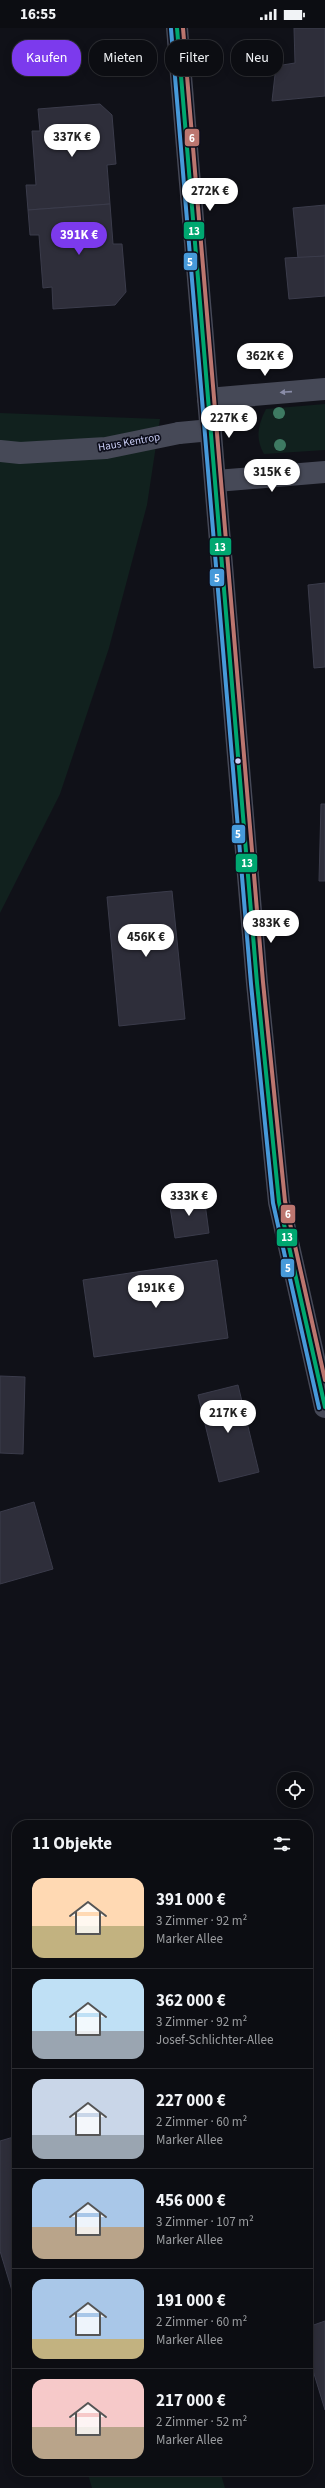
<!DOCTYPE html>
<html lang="de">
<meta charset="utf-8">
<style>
:root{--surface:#0c0d12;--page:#1a1b20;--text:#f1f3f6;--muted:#9a9c9f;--line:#2c2d32;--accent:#7c3aed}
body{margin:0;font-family:"Source Sans 3",sans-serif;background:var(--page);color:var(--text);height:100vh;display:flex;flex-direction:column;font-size:15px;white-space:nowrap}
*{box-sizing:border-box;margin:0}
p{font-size:13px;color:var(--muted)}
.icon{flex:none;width:22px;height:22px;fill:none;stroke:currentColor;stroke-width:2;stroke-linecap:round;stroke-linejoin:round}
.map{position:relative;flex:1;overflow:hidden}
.details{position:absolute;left:12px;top:1792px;width:301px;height:656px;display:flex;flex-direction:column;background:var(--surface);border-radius:16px;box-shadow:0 2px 10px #0003,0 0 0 1px var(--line)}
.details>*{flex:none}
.guide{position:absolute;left:12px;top:12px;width:301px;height:36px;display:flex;gap:8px}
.controls{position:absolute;left:277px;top:1744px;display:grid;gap:8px}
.controls a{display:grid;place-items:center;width:36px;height:36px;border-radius:50%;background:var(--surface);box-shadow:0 2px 10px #0003,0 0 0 1px var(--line);font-size:20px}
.price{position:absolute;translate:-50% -34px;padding:0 9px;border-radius:14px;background:#fff;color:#222;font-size:13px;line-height:26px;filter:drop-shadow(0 1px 2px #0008)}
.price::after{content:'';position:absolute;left:50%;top:24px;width:12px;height:9px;margin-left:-6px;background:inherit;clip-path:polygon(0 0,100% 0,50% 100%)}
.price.active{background:var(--accent);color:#fff}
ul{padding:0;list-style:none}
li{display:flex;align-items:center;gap:12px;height:100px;padding:0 20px}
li+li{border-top:1px solid var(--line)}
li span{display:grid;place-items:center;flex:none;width:112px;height:80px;border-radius:12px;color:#555}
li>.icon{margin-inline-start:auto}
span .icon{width:48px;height:48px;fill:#fffc;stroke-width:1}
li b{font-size:17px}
h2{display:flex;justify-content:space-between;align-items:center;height:48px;padding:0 20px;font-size:17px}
.chip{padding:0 14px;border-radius:16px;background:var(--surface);box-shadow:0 2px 10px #0003,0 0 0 1px var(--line);font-size:14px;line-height:36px}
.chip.active{background:var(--accent);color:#fff}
.status{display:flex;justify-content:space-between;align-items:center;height:28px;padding:0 20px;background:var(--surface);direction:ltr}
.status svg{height:11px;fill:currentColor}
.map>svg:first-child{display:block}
.green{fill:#11211e}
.building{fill:#2e2e3a;stroke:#3b3c4b}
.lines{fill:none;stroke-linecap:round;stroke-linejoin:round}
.service{stroke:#464957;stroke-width:22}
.minor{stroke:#464957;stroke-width:22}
.tertiary{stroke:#464957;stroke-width:22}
.bus-1-casing{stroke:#0d0e1b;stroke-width:7}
.bus-2-casing{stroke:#0d0e1b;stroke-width:7}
.bus-3-casing{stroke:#0d0e1b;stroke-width:7}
.bus-1{stroke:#00a770;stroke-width:4}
.bus-2{stroke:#479ada;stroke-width:4}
.bus-3{stroke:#bc766f;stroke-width:4}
.tree{fill:#3e7a62}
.oneway{fill:#8a8da8}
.bus-dot{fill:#cdd1f9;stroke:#0d0e1b;stroke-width:1.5}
.labels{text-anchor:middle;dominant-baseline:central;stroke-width:3.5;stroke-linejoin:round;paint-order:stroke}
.street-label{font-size:11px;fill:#cdd1f9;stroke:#0d0e1b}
.line-badge{stroke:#0d0e1b;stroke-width:1.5}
.badge-label{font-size:11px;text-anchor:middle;font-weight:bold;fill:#fff}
</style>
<div class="status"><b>16:55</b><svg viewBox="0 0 49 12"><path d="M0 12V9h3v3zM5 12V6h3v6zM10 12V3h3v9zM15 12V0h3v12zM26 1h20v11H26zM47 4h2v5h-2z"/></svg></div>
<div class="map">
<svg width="325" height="2460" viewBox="0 0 325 2460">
<rect width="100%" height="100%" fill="#101118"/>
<g class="green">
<path d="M325 376V422L264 426C255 410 258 397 266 381Z"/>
<polygon points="0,385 160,391 147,477 109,620 60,766 0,885"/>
<polygon points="87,2443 220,2443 225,2460 92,2460"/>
</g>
<g class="building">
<polygon points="294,0 325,0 325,68 272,73 276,38 295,35"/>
<polygon points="100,76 112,87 116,136 107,137 110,176 28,182 26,157 36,157 32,103 40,103 38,81"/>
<polygon points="110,176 113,216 122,216 126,264 115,277 53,281 52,259 43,260 39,207 30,207 28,182"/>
<polygon points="325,177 325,228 298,230 293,180"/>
<polygon points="325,228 325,268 289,271 285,230"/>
<polygon points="325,555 325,639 314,640 308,557"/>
<polygon points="321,776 325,776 325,853 319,853"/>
<polygon points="172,863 185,991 119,998 107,869"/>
<polygon points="204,1168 209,1205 175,1210 169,1173"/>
<polygon points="217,1232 228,1310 94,1329 83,1252"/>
<polygon points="0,1348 25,1349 23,1426 0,1425"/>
<polygon points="238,1357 259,1444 219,1454 198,1367"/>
<polygon points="34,1474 53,1541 0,1556 0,1484"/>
<polygon points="17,2108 17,2265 13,2266 0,2223 0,2113"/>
<polygon points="325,2293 325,2382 308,2326 308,2299"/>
</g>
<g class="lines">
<polyline class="service" points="0,423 20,425 106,420 179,405"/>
<g class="minor">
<polyline points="208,371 325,361"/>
<polyline points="179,405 211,402"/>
<polyline points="216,453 325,444"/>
</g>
<polyline class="tertiary" points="177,0 257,955 279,1174 325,1379"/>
<g class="bus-1-casing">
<polyline id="bus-1" points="177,0 257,955 279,1174 325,1379"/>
</g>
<g class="bus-2-casing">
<polyline id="bus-2" points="171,1 251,956 273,1175 319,1380"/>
</g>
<g class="bus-3-casing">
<polyline id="bus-3" points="183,0 263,954 285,1173 325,1352"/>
</g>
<use href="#bus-1" class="bus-1"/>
<use href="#bus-2" class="bus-2"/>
<use href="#bus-3" class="bus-3"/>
</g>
<g class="tree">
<circle cx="279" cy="385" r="6"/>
<circle cx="280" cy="417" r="6"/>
</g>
<defs><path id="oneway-solid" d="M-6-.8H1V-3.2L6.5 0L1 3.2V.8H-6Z"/></defs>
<use class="oneway" href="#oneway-solid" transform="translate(286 364) rotate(176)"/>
<circle class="bus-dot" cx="238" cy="733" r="3.5"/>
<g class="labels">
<g class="street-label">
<text transform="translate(129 414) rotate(-10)">Haus Kentrop</text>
</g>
</g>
<g class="line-badge">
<rect x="184" y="100" width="16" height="19" rx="4" fill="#bc766f"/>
<rect x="183" y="193" width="22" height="19" rx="4" fill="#00a770"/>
<rect x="183" y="224" width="15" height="19" rx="4" fill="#479ada"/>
<rect x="209" y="509" width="23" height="19" rx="4" fill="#00a770"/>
<rect x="209" y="540" width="16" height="19" rx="4" fill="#479ada"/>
<rect x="231" y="796" width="15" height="20" rx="4" fill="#479ada"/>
<rect x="235" y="825" width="23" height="20" rx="4" fill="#00a770"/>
<rect x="280" y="1176" width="16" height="20" rx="4" fill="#bc766f"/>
<rect x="276" y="1200" width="22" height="19" rx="4" fill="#00a770"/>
<rect x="280" y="1230" width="15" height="20" rx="4" fill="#479ada"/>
</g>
<g class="badge-label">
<text x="192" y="114">6</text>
<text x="194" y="207">13</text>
<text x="190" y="238">5</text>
<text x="220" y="523">13</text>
<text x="217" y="554">5</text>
<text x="238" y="810">5</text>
<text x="247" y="839">13</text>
<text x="288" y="1190">6</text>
<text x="287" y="1213">13</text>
<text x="288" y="1244">5</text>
</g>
</svg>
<div class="controls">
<a><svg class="icon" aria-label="locate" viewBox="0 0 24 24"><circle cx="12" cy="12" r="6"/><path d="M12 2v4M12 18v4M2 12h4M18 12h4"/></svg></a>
</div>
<b class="price" style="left:72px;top:130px">337K €</b>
<b class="price" style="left:210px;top:184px">272K €</b>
<b class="price active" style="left:79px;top:228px">391K €</b>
<b class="price" style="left:265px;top:349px">362K €</b>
<b class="price" style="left:229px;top:411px">227K €</b>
<b class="price" style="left:272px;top:465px">315K €</b>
<b class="price" style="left:271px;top:916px">383K €</b>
<b class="price" style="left:146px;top:930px">456K €</b>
<b class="price" style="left:189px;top:1189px">333K €</b>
<b class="price" style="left:156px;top:1281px">191K €</b>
<b class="price" style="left:228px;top:1406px">217K €</b>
<div class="guide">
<a class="chip active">Kaufen</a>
<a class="chip">Mieten</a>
<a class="chip">Filter</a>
<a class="chip">Neu</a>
</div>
<section class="details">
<h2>11 Objekte<svg class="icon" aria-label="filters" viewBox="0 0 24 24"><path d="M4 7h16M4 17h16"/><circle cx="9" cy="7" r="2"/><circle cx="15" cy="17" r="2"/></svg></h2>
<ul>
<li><span style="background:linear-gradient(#ffd9b3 60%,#c2b280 0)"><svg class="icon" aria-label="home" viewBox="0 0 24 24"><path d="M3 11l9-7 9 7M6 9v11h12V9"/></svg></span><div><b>391 000 €</b><p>3 Zimmer · 92 m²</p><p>Marker Allee</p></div></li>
<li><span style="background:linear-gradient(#bfe0f5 65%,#9aa5b1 0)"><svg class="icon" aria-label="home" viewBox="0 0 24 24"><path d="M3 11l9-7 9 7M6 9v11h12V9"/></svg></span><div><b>362 000 €</b><p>3 Zimmer · 92 m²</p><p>Josef-Schlichter-Allee</p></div></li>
<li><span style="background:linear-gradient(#c9d6e8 70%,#9aa5b1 0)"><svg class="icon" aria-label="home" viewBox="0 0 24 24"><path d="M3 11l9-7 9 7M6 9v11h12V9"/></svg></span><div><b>227 000 €</b><p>2 Zimmer · 60 m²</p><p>Marker Allee</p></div></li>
<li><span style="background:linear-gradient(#a9c7e8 60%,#b9a48a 0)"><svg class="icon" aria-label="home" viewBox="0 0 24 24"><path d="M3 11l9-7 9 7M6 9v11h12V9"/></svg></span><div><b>456 000 €</b><p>3 Zimmer · 107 m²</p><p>Marker Allee</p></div></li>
<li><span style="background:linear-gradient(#a9c7e8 75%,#c2b280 0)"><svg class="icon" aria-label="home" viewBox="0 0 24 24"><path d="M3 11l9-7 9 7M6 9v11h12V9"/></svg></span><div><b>191 000 €</b><p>2 Zimmer · 60 m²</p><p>Marker Allee</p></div></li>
<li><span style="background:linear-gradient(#f6c9c9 60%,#b9a48a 0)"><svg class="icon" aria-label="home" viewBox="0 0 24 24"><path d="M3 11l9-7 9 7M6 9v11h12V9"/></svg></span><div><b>217 000 €</b><p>2 Zimmer · 52 m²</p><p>Marker Allee</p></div></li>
</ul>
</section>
</div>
